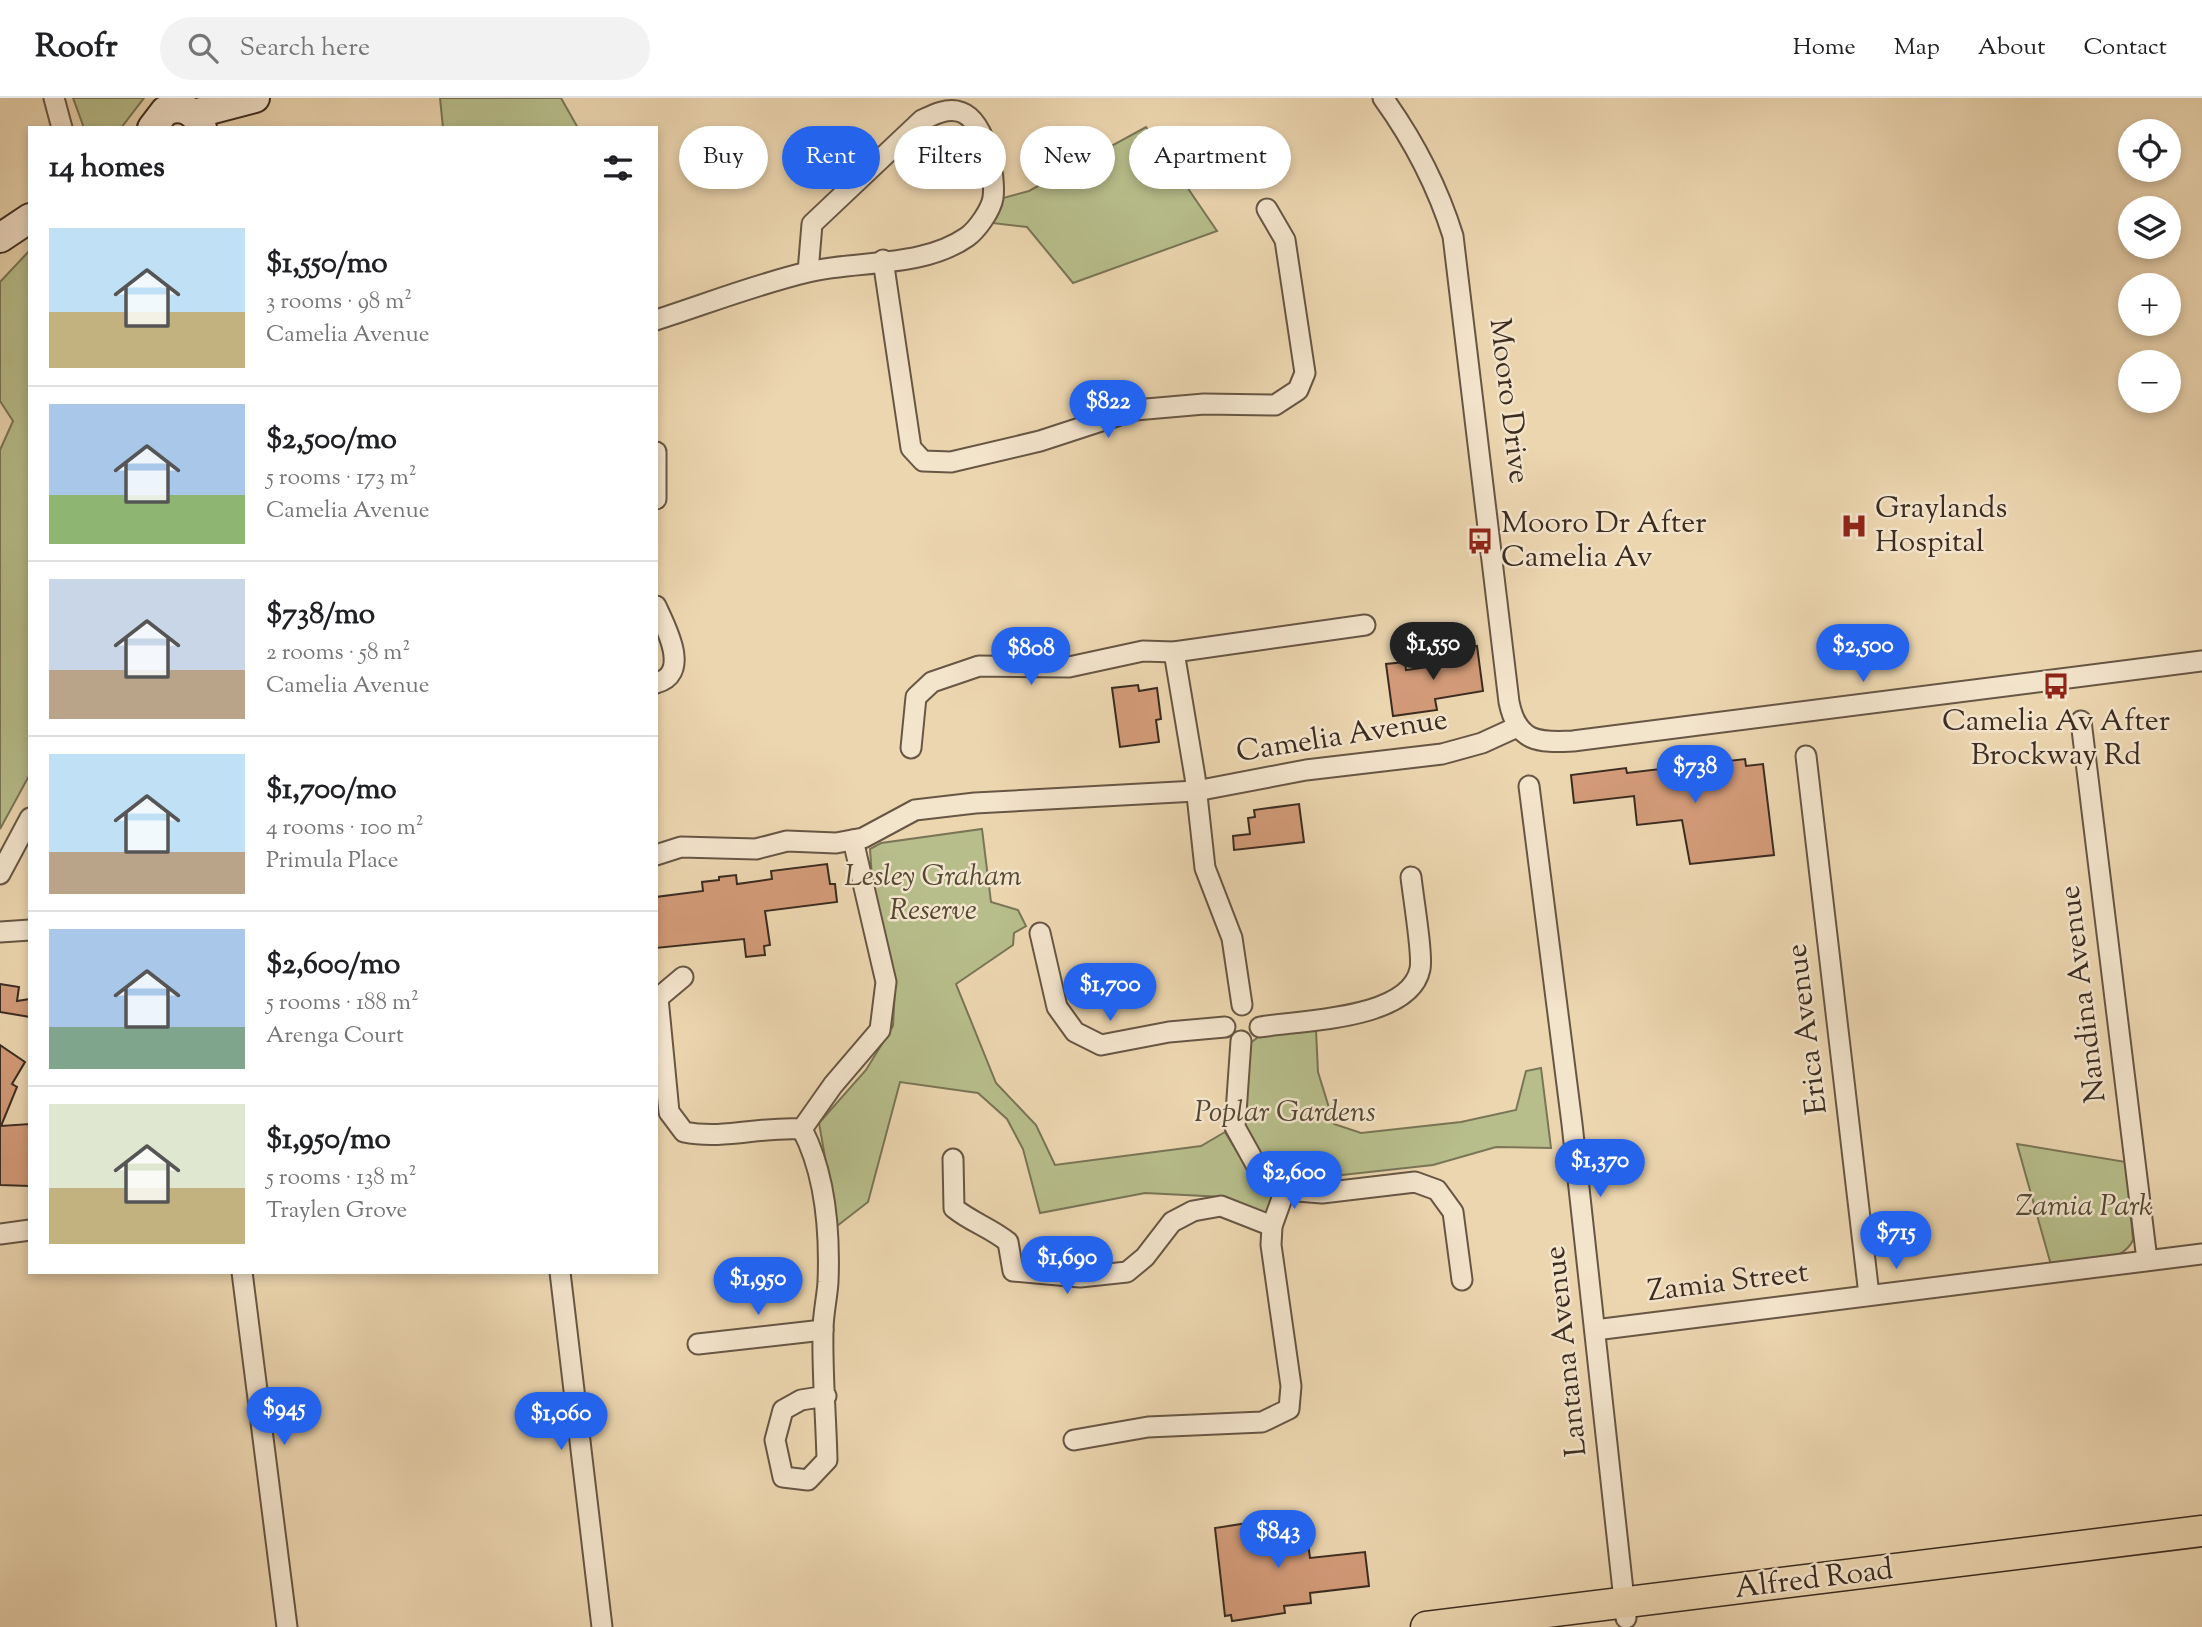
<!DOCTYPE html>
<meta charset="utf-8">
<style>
:root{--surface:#fff;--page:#f2f2f2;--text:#202124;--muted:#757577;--line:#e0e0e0;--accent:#2563eb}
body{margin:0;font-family:"Sorts Mill Goudy",serif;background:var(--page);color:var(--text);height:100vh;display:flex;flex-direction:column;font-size:26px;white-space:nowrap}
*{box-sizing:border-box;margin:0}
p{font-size:23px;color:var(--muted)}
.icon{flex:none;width:38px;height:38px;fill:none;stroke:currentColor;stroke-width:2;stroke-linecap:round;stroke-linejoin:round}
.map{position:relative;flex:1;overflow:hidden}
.drawer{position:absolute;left:28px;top:28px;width:630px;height:1148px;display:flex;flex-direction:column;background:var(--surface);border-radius:0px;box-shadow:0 4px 10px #0003}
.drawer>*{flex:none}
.top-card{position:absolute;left:679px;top:28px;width:665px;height:63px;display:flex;gap:14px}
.tools{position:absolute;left:2118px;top:21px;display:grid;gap:14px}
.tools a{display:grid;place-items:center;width:63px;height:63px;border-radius:50%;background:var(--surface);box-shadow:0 4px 10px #0003;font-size:35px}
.price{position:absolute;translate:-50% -60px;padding:0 16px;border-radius:24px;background:var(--accent);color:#fff;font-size:23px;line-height:46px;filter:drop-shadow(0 2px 4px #0008)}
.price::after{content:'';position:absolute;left:50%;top:42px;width:21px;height:16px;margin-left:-10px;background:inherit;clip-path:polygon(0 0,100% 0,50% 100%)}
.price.on{background:#222;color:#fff}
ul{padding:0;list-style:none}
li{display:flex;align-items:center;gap:21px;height:175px;padding:0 21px}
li+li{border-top:2px solid var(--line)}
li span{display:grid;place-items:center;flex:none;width:196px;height:140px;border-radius:0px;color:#555}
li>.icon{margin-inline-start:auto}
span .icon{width:84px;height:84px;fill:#fffc;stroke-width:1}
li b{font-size:30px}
h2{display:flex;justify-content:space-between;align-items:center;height:84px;padding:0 21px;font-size:30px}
.pill{padding:0 24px;border-radius:32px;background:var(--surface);box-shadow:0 4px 10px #0003;font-size:24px;line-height:63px}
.pill.on{background:var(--accent);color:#fff}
header{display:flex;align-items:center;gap:42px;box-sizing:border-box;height:98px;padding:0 35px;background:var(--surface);border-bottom:2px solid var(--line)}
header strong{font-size:33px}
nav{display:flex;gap:38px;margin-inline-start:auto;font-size:24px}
.search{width:490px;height:63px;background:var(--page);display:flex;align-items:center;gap:18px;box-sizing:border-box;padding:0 24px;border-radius:38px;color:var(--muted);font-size:26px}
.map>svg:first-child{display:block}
.green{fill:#b7be8b;stroke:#797556;stroke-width:2}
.building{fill:#d39b79;stroke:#3b2c20;stroke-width:2}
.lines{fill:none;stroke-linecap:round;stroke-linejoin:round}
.street-casing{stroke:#675644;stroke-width:23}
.secondary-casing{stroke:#3b2c20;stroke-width:32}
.primary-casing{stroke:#3b2c20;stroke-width:33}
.street{stroke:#f3e4cc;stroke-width:19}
.secondary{stroke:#f3e4cc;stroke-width:28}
.primary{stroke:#ecd6b0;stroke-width:30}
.labels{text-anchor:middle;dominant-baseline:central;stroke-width:5;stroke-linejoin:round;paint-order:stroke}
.street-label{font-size:30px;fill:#3b2c20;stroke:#f3e4cc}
.poi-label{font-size:30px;fill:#3b2c20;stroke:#f3e4cc;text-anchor:start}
.park-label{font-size:30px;font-style:italic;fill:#544935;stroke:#f3e4cc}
</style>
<header>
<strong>Roofr</strong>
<div class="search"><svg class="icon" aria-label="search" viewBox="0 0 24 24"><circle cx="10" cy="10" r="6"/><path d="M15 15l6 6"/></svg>Search here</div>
<nav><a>Home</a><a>Map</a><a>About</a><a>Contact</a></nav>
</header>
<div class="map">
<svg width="2202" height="1529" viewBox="0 0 2202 1529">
<rect width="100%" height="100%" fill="#ecd6b0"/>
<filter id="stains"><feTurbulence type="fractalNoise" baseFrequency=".00286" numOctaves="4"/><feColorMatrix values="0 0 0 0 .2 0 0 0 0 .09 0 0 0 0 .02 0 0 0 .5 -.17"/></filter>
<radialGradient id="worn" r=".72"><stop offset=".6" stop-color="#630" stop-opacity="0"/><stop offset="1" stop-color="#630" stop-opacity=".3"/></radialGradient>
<g class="green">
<polygon points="73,0 144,0 121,30 84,30"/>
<polygon points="440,0 561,0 578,30 443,30"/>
<polygon points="1146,29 1217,133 1073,185 1027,129 992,125 1003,100 1029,93"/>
<polygon points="30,152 30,676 0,731 0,352 13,323 0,303 0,184"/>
<polygon points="982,731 991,804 1018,812 1026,828 1014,835 1013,847 956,886 996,985 1036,1027 1055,1067 1201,1048 1225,1034 1250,1075 1276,1094 1267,1118 1224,1099 1145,1095 1040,1115 1023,1051 1007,1021 978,995 900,984 868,1104 837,1128 819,1025 866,972 893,928 895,889 873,795 870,751 881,745"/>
<polygon points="1316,932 1318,974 1334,1026 1361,1035 1461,1024 1516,1012 1526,973 1541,970 1551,1050 1496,1049 1433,1067 1342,1077 1287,1073 1261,1059 1241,1027 1241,952 1265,934"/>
<path d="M2017 1046 2126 1064 2133 1142C2121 1168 2077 1164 2051 1167Z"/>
</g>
<g class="building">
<polygon points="1477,548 1483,593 1435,601 1437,612 1393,618 1386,566 1405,564 1406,572 1435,568 1434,565 1448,564 1452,555 1464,556 1463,550"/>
<polygon points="1138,587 1139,593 1157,590 1161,621 1156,622 1159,644 1120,649 1112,590"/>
<polygon points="1745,661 1746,668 1763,666 1774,757 1690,766 1682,722 1637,727 1634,698 1574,705 1571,677 1626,670 1627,675"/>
<polygon points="1299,706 1304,744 1234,752 1233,738 1250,736 1248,720 1255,719 1254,712"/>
<polygon points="827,766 830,786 835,786 837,804 765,813 770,847 764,848 765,857 746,859 744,841 656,850 656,799 703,793 702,784 719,782 719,779 736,777 737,786 772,781 771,773"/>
<polygon points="0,886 19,889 17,903 30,901 30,919 0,914"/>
<polygon points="0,947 25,964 12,986 17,989 1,1028 30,1026 29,1088 0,1087"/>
<polygon points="1305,1424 1310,1460 1365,1454 1369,1488 1310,1495 1311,1505 1284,1508 1285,1515 1232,1523 1231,1517 1225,1518 1215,1430 1248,1425 1249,1431"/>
</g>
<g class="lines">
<g class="street-casing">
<g id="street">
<polyline points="54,0 62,30"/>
<path d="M1383 0C1414 43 1437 87 1453 138L1509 604C1517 644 1538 645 1573 643L2202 563"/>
<polyline points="883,162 911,350 923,363 951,364 1040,343 1135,312 1204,306 1275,307 1298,292 1305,275 1285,142 1267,111"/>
<path d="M656 222C706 206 757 186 808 174 860 162 922 170 967 139 977 132 991 112 993 100 996 77 985 18 957 13 944 11 933 17 922 22L812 126 808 174"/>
<polyline points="656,354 656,401"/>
<path d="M656 508C665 528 692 576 656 585"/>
<polyline points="1174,554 1195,679 1205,770 1232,840 1242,907"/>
<polyline points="2081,623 2147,1162"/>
<polyline points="911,650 916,599 932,584 979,568 1069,569 1143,553 1174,554 1365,527"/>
<polyline points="1806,658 1869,1197"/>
<polyline points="1529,688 1572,1026 1626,1520"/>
<polyline points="656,757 681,749 756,751 787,743 836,745 863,740 915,712 975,705 1196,693 1306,672 1442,656 1482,645 1517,629"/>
<polyline points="0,776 30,720"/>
<polyline points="0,834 30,832"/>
<polyline points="1040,835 1057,909 1075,934 1101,947 1169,934 1225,929"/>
<path d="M683 879 658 900 669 1014 684 1034C724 1042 762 1028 802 1031"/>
<path d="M1260 929C1301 922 1410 922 1420 871 1423 857 1413 798 1411 779"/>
<polyline points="1241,943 1235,1029 1260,1074 1285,1092 1322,1095 1415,1084 1437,1092 1453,1114 1462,1182"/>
<path d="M953 1061 954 1110C971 1124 991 1130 1008 1144L1013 1173 1080 1179 1127 1174 1145 1159 1172 1124 1193 1113 1221 1108 1272 1128"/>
<polyline points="0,1136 30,1132"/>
<polyline points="242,1174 287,1529"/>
<polyline points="560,1174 602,1529"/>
<polyline points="1595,1232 2202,1156"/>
<polyline points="698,1246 823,1232"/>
<path d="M826 1298 801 1302 783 1312 775 1342 783 1379 808 1382 827 1362C826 1319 822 1275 823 1232 823 1216 827 1200 828 1184 830 1134 825 1075 802 1031L833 987 880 932 886 884 853 742"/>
<polyline points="1074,1342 1148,1329 1262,1324 1289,1311 1291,1288 1271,1147 1272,1128 1285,1092"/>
</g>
</g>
<g class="secondary-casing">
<g id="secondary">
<polyline points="194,16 255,0"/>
<path d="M152 30 165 13C182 6 196 13 202 30"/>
<polyline points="0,140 30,120"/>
</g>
</g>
<g class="primary-casing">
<polyline id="primary" points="1426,1529 2202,1433"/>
</g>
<use href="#street" class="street"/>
<use href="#secondary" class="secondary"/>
<use href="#primary" class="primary"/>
</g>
<defs>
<g id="hospital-bare" transform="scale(2.1)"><path d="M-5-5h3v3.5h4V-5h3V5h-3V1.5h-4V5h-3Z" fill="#8f2418" stroke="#f3e4cc" stroke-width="2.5" paint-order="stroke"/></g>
<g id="bus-bare" transform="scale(2.1)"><path d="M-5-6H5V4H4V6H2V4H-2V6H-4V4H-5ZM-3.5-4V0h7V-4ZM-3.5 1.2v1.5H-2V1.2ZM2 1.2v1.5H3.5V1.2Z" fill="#8f2418" stroke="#f3e4cc" stroke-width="2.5" paint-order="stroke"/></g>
</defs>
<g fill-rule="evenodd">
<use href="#hospital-bare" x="1854" y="428"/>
<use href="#bus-bare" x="1480" y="443"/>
<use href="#bus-bare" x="2056" y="588"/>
</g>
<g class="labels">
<g class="street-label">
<text transform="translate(1508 303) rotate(83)">Mooro Drive</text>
<text transform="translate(1342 639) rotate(-9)">Camelia Avenue</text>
<text transform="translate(2084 896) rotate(-97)">Nandina Avenue</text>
<text transform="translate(1808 931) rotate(-97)">Erica Avenue</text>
<text transform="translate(1728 1185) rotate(-7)">Zamia Street</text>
<text transform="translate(1567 1253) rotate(-96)">Lantana Avenue</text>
<text transform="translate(1814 1482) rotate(-7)">Alfred Road</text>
</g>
<g class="poi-label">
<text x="1875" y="411">Graylands<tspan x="1875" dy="34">Hospital</tspan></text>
<text x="1501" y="426">Mooro Dr After<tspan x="1501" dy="34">Camelia Av</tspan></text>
<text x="2056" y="624" text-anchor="middle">Camelia Av After<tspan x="2056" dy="34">Brockway Rd</tspan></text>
</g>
<g class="park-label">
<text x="933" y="779">Lesley Graham<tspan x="933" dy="34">Reserve</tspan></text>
<text x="1285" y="1015">Poplar Gardens</text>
<text x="2084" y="1109">Zamia Park</text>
</g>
</g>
<rect width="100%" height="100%" filter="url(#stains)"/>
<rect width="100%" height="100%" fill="url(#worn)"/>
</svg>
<div class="tools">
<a><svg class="icon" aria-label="locate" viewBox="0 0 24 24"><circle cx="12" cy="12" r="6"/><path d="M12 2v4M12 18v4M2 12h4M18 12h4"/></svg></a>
<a><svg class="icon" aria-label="layers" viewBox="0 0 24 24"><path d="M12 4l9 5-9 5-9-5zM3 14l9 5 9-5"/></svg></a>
<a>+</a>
<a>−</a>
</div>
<b class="price" style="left:1108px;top:342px">$822</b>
<b class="price on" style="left:1433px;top:584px">$1,550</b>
<b class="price" style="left:1863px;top:586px">$2,500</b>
<b class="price" style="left:1031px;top:589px">$808</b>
<b class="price" style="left:1695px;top:707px">$738</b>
<b class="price" style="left:1110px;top:925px">$1,700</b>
<b class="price" style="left:1600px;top:1101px">$1,370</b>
<b class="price" style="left:1294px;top:1113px">$2,600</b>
<b class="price" style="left:1896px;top:1173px">$715</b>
<b class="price" style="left:1067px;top:1198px">$1,690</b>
<b class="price" style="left:758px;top:1219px">$1,950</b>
<b class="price" style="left:284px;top:1349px">$945</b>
<b class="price" style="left:561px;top:1354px">$1,060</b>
<b class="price" style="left:1278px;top:1472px">$843</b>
<div class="top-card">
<a class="pill">Buy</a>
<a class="pill on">Rent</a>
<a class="pill">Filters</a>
<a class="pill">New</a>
<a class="pill">Apartment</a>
</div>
<section class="drawer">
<h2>14 homes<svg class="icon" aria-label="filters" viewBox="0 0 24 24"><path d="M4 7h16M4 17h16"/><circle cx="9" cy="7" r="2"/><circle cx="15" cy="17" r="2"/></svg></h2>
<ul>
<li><span style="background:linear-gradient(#bfe0f5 60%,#c2b280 0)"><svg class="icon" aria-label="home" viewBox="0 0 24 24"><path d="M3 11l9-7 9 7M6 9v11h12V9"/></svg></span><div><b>$1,550/mo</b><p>3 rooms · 98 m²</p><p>Camelia Avenue</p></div></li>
<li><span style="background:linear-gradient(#a9c7e8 65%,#8fb573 0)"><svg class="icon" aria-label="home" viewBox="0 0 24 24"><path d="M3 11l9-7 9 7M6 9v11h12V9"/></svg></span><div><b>$2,500/mo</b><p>5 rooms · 173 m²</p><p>Camelia Avenue</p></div></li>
<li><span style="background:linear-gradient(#c9d6e8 65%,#b9a48a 0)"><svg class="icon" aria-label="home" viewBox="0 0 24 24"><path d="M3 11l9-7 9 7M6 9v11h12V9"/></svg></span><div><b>$738/mo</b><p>2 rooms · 58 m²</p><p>Camelia Avenue</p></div></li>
<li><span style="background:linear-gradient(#bfe0f5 70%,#b9a48a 0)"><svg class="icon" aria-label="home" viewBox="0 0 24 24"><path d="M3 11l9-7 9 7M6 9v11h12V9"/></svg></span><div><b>$1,700/mo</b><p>4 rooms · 100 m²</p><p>Primula Place</p></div></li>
<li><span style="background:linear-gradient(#a9c7e8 70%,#7fa58c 0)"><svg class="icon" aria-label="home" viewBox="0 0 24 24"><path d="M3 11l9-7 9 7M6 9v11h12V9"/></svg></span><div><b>$2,600/mo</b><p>5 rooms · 188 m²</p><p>Arenga Court</p></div></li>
<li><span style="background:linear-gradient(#dfe7d0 60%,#c2b280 0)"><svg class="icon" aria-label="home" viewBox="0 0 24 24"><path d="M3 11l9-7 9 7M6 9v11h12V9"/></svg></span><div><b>$1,950/mo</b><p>5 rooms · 138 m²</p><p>Traylen Grove</p></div></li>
</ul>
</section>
</div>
